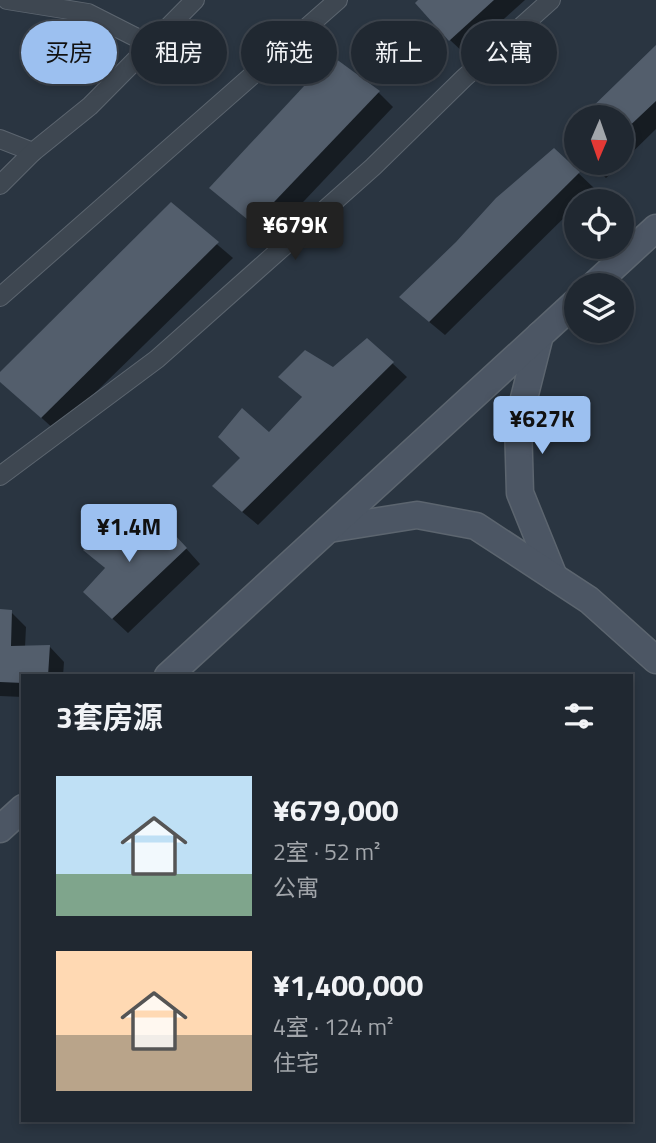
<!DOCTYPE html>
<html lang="zh">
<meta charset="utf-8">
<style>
:root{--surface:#202831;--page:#2d343d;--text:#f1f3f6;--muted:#a2a6ab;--line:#3d444d;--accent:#9cc0f0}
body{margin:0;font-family:"Titillium Web","Noto Sans SC",sans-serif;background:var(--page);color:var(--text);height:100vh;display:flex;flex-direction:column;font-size:26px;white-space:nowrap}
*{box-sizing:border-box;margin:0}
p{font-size:23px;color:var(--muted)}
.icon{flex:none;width:38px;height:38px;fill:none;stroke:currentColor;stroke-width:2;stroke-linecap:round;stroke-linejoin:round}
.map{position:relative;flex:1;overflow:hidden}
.side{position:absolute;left:21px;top:674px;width:612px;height:448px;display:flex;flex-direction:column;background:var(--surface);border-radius:0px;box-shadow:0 4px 10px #0003,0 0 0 2px var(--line)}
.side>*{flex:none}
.top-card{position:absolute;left:21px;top:21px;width:614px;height:63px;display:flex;gap:14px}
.needle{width:46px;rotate:182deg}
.controls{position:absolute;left:564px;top:105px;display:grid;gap:14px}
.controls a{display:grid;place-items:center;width:70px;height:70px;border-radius:50%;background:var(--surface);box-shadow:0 4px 10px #0003,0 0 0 2px var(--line);font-size:35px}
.price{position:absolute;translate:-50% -60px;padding:0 16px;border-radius:7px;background:var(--accent);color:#111;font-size:23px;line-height:46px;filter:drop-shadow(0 2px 4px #0008)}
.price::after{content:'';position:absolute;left:50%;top:42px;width:21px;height:16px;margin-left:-10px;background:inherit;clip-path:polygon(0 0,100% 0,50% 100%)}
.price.current{background:#222;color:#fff}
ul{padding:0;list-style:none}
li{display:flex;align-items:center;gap:21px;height:175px;padding:0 35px}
li span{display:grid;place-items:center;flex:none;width:196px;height:140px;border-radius:0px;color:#555}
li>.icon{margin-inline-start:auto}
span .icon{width:84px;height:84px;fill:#fffc;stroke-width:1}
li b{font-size:30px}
h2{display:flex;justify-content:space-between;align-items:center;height:84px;padding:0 35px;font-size:30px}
.chip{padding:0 24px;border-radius:32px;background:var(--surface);box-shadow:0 4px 10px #0003,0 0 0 2px var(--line);font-size:24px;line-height:63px}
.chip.current{background:var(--accent);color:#111}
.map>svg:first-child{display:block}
.shadow{fill:#0007}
.building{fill:#535e6c}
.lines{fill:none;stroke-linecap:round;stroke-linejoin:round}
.minor-casing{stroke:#5c656f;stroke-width:20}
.secondary-casing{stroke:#5c656f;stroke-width:29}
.minor{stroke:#3e4751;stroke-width:18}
.secondary{stroke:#4c5664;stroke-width:26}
</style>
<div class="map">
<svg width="656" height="1143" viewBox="0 0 656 1143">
<rect width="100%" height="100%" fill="#2a3541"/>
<g class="shadow">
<polygon points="420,0 525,0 465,54 450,40"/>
<polygon points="656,48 656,129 606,178 591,163 621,163 621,117 585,117"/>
<polygon points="333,58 379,93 393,107 269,238 212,188"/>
<polygon points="554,150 594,188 580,201 576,201 576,206 445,335 416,311"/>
<polygon points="171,205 233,258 56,431 0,380 0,375"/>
<polygon points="392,363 407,377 258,525 229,501 269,434 303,398 280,377"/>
<polygon points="175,536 200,564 128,633 100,607 106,569 85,550 132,546"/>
<polygon points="0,611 11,612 26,627 25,647 50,647 64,662 63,676 23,676 23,697 0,696"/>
</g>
<g class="building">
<polygon points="418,0 494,0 449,41 415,3"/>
<polygon points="656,45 656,101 621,134 621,117 582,117"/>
<polygon points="332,56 380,91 253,224 209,188"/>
<polygon points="576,124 576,149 563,135"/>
<polygon points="554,148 580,172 429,322 399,297 456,242 496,198"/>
<polygon points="171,202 219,242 41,418 0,382 0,372"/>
<polygon points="367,338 394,362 242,512 212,486 240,458 218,437 242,408 269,432 302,397 278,377 305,350 333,367"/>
<polygon points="160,519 187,548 112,619 83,592 105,568 83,550 108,523 132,543"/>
<polygon points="0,609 12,610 11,646 50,645 48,676 23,676 23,683 0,682"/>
</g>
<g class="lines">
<g class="minor-casing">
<g id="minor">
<polyline points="7,0 88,13 151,45"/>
<polyline points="0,139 33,152"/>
<polyline points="0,185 33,152 90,106 195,0"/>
<polyline points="0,297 338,0"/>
<polyline points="0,476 157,359 373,167 464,78 551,0"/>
</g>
</g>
<g class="secondary-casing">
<g id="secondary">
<polyline points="594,285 656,228"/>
<polyline points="540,335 518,422 520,493 554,577"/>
<polyline points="329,529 417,515 476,526 589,600 656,660"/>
<polyline points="168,676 576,302"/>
<polyline points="0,829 23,808"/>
</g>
</g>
<use href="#minor" class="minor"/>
<use href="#secondary" class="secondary"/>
</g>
</svg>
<div class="controls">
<a><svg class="needle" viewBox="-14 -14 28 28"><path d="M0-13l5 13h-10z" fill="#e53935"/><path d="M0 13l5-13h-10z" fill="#a2a6ab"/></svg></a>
<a><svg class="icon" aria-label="locate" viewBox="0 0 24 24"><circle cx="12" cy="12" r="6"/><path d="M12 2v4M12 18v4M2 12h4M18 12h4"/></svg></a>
<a><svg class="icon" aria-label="layers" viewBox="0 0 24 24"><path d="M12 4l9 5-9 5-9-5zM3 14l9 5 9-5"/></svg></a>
</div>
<b class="price current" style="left:295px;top:262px">¥679K</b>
<b class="price" style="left:542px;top:456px">¥627K</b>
<b class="price" style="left:129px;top:564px">¥1.4M</b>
<div class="top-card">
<a class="chip current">买房</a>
<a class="chip">租房</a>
<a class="chip">筛选</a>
<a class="chip">新上</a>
<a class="chip">公寓</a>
</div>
<section class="side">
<h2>3套房源<svg class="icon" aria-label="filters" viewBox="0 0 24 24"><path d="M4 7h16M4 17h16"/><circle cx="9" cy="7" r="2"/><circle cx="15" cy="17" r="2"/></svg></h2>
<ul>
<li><span style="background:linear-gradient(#bfe0f5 70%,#7fa58c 0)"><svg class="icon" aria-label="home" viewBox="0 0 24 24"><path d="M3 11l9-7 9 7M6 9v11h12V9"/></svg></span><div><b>¥679,000</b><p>2室 · 52 m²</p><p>公寓</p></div></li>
<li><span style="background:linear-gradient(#ffd9b3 60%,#b9a48a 0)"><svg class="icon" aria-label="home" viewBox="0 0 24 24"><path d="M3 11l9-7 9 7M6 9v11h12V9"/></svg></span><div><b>¥1,400,000</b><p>4室 · 124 m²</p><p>住宅</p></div></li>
</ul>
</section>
</div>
